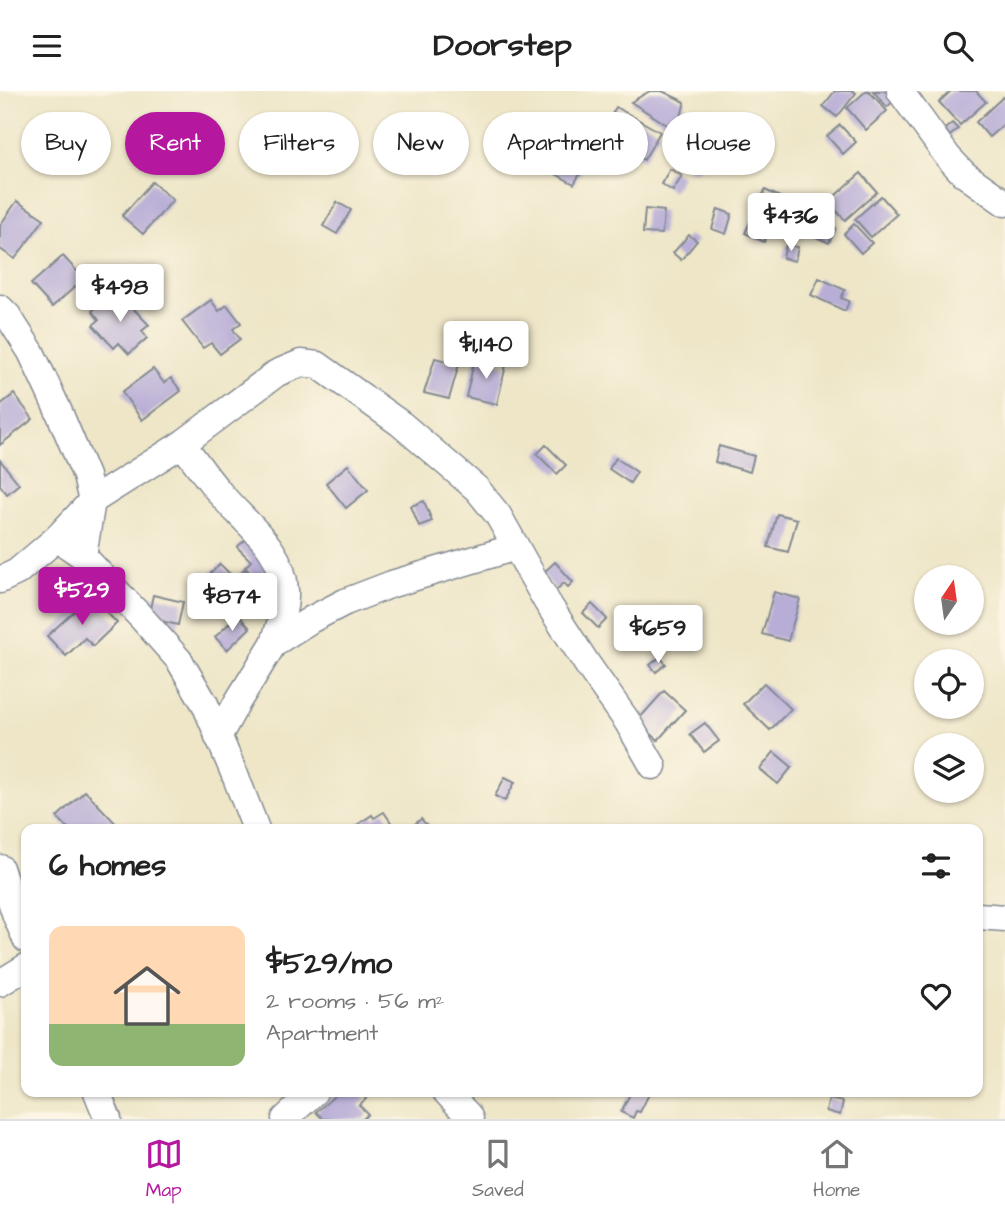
<!DOCTYPE html>
<meta charset="utf-8">
<style>
:root{--surface:#fff;--page:#f6f6f6;--text:#222;--muted:#767676;--line:#e0e0e0;--accent:#b5179e}
body{margin:0;font-family:"Architects Daughter",sans-serif;background:var(--page);color:var(--text);height:100vh;display:flex;flex-direction:column;font-size:26px;white-space:nowrap}
*{box-sizing:border-box;margin:0}
p{font-size:23px;color:var(--muted)}
.icon{flex:none;width:38px;height:38px;fill:none;stroke:currentColor;stroke-width:2;stroke-linecap:round;stroke-linejoin:round}
.map{position:relative;flex:1;overflow:hidden}
.drawer{position:absolute;left:21px;top:733px;width:962px;height:273px;display:flex;flex-direction:column;background:var(--surface);border-radius:14px;box-shadow:0 2px 5px #0004}
.drawer>*{flex:none}
.top-card{position:absolute;left:21px;top:21px;width:964px;height:63px;display:flex;gap:14px}
.needle{width:46px;rotate:13deg}
.buttons{position:absolute;left:914px;top:474px;display:grid;gap:14px}
.buttons a{display:grid;place-items:center;width:70px;height:70px;border-radius:50%;background:var(--surface);box-shadow:0 2px 5px #0004;font-size:35px}
.price{position:absolute;translate:-50% -60px;padding:0 16px;border-radius:7px;background:#fff;color:#222;font-size:23px;line-height:46px;filter:drop-shadow(0 2px 4px #0008)}
.price::after{content:'';position:absolute;left:50%;top:42px;width:21px;height:16px;margin-left:-10px;background:inherit;clip-path:polygon(0 0,100% 0,50% 100%)}
.price.current{background:var(--accent);color:#fff}
ul{padding:0;list-style:none}
li{display:flex;align-items:center;gap:21px;height:175px;padding:0 28px}
li+li{border-top:2px solid var(--line)}
li span{display:grid;place-items:center;flex:none;width:196px;height:140px;border-radius:14px;color:#555}
li>.icon{margin-inline-start:auto}
span .icon{width:84px;height:84px;fill:#fffc;stroke-width:1}
li b{font-size:30px}
h2{display:flex;justify-content:space-between;align-items:center;height:84px;padding:0 28px;font-size:30px}
.pill{padding:0 24px;border-radius:32px;background:var(--surface);box-shadow:0 2px 5px #0004;font-size:24px;line-height:63px}
.pill.current{background:var(--accent);color:#fff}
header{display:flex;justify-content:space-between;align-items:center;height:91px;padding:0 28px;background:var(--surface);font-size:32px;font-weight:800}
.menu{display:flex;justify-content:space-around;align-items:center;height:98px;border-top:2px solid var(--line);background:var(--surface);font-size:19px;color:var(--muted)}
.menu a{display:grid;justify-items:center;gap:4px}
.menu .current{color:var(--accent)}
.map>svg:first-child{display:block}
.building{fill:#b8add7}
.lines{fill:none;stroke-linecap:round;stroke-linejoin:round}
.minor-casing{stroke:#848a92;stroke-width:29}
.minor{stroke:#fff;stroke-width:26}
</style>
<header><svg class="icon" aria-label="menu" viewBox="0 0 24 24"><path d="M4 6h16M4 12h16M4 18h16"/></svg>Doorstep<svg class="icon" aria-label="search" viewBox="0 0 24 24"><circle cx="10" cy="10" r="6"/><path d="M15 15l6 6"/></svg></header>
<div class="map">
<svg width="1005" height="1028" viewBox="0 0 1005 1028">
<rect width="100%" height="100%" fill="#fcf5e5"/>
<filter id="ink" filterUnits="userSpaceOnUse"><feTurbulence type="fractalNoise" baseFrequency=".0143" numOctaves="2"/><feDisplacementMap in="SourceGraphic" scale="14" xChannelSelector="R" yChannelSelector="G"/><feConvolveMatrix kernelMatrix="1 2 1 2 8 2 1 2 1" color-interpolation-filters="sRGB"/></filter>
<filter id="wash" filterUnits="userSpaceOnUse"><feTurbulence type="fractalNoise" baseFrequency=".00686" numOctaves="4" result="noise"/><feDisplacementMap in="SourceGraphic" scale="28" xChannelSelector="R" yChannelSelector="G"/><feGaussianBlur stdDeviation="1.57" result="paint"/><feColorMatrix in="noise" values="0 0 0 0 0 0 0 0 0 0 0 0 0 0 0 0 0 1.4 0 .05"/><feComposite in="paint" operator="in"/></filter>
<g filter="url(#wash)">
<rect width="100%" height="100%" fill="#eee6c7"/>
<g id="blocks">
<g class="building">
<polygon points="650,0 662,0 685,11 677,40 631,11"/>
<polygon points="835,0 853,0 856,2 837,26 823,15"/>
<polygon points="866,0 869,0 887,20 866,39 847,17"/>
<polygon points="873,0 892,0 898,6 887,16"/>
<polygon points="951,0 976,0 986,11 960,34 939,11"/>
<polygon points="1003,6 1005,8 1005,32 989,46 976,31"/>
<polygon points="616,16 660,41 644,69 635,64 616,77 599,54 608,48 600,44"/>
<polygon points="952,32 958,38 950,45 945,38"/>
<polygon points="840,34 856,51 843,63 827,45"/>
<polygon points="572,55 590,66 574,93 556,83"/>
<polygon points="692,56 704,59 699,80 687,78"/>
<polygon points="670,78 682,85 673,100 661,93"/>
<polygon points="861,82 877,101 845,129 828,111"/>
<polygon points="152,91 173,109 143,143 122,125"/>
<polygon points="765,99 784,108 764,151 745,142"/>
<polygon points="881,105 897,123 871,146 855,128"/>
<polygon points="17,110 44,128 15,168 0,158 0,134"/>
<polygon points="337,111 351,119 337,143 323,135"/>
<polygon points="645,118 664,120 662,143 643,142"/>
<polygon points="718,118 732,123 726,143 712,138"/>
<polygon points="812,126 836,137 829,152 805,141"/>
<polygon points="854,133 872,152 861,162 844,143"/>
<polygon points="689,144 697,150 681,169 673,162"/>
<polygon points="786,154 798,156 795,170 783,167"/>
<polygon points="63,165 84,188 52,216 31,193"/>
<polygon points="819,187 845,199 841,207 849,210 845,220 811,204"/>
<polygon points="111,203 124,217 129,213 149,234 142,240 147,247 129,263 119,252 114,257 93,234 99,229 92,220"/>
<polygon points="211,209 219,220 227,214 241,232 233,238 240,248 220,263 211,252 203,257 182,230"/>
<polygon points="435,267 459,273 449,308 424,302"/>
<polygon points="475,267 506,274 497,313 466,306"/>
<polygon points="153,278 164,292 171,287 181,300 142,329 122,301"/>
<polygon points="14,303 33,328 0,354 0,314"/>
<polygon points="546,354 566,374 557,383 537,363"/>
<polygon points="719,355 754,365 750,381 715,371"/>
<polygon points="616,367 637,381 630,392 609,378"/>
<polygon points="0,369 19,393 7,403 0,394"/>
<polygon points="348,374 368,399 346,417 326,392"/>
<polygon points="424,410 432,430 419,435 411,415"/>
<polygon points="777,423 797,428 788,461 768,456"/>
<polygon points="249,446 274,473 257,488 245,476 251,470 237,456"/>
<polygon points="555,471 573,491 568,496 564,492 556,499 542,483"/>
<polygon points="220,473 235,488 244,478 254,488 235,508 209,484"/>
<polygon points="774,501 800,508 788,550 762,543"/>
<polygon points="153,504 183,511 178,534 148,527"/>
<polygon points="91,505 117,532 93,555 85,547 66,565 47,545"/>
<polygon points="592,513 607,528 598,537 583,522"/>
<polygon points="238,524 250,537 227,559 215,546"/>
<polygon points="660,566 666,573 656,581 650,574"/>
<polygon points="764,592 791,618 770,639 743,613"/>
<polygon points="664,600 685,619 658,649 637,630"/>
<polygon points="705,632 719,650 704,661 690,643"/>
<polygon points="774,661 792,676 778,693 760,678"/>
<polygon points="505,686 515,691 505,710 495,705"/>
<polygon points="85,700 121,738 69,738 57,726"/>
<polygon points="384,721 392,733 389,735 391,738 357,738 359,737 357,734 372,724 374,727"/>
<polygon points="421,728 430,738 409,738"/>
<polygon points="339,1001 360,1001 366,1008 359,1014 368,1023 363,1028 323,1028 316,1021"/>
<polygon points="631,1001 650,1001 640,1021 636,1020 633,1027 621,1021"/>
<polygon points="829,1008 843,1011 840,1024 826,1020"/>
</g>
</g>
</g>
<g filter="url(#ink)">
<use href="#blocks" fill-opacity="0" stroke="#848a92" stroke-width="2"/>
<g class="lines">
<g class="minor-casing">
<g id="minor">
<polyline points="900,0 948,66 964,83 1005,112"/>
<polyline points="0,217 8,225 31,261 59,321 86,385 92,410 83,465"/>
<path d="M182 353C195 369 206 386 219 401 244 432 283 456 285 499 286 517 279 536 274 552"/>
<polyline points="57,447 83,465 140,525 179,569 205,613 237,689 256,738"/>
<polyline points="0,489 17,481 57,447 92,410 182,353 277,282 301,272 318,274 401,333 477,398 498,424 547,511 587,573 627,630 653,675"/>
<polyline points="218,646 238,610 274,552 312,528 345,511 392,493 516,456"/>
<polyline points="0,777 16,825 26,848"/>
<polyline points="978,825 1005,827"/>
<polyline points="0,892 26,876"/>
<polyline points="97,1001 108,1028"/>
<polyline points="446,1001 468,1024 470,1028"/>
<polyline points="285,1028 314,1001"/>
</g>
</g>
<use href="#minor" class="minor"/>
</g>
</g>
</svg>
<div class="buttons">
<a><svg class="needle" viewBox="-14 -14 28 28"><path d="M0-13l5 13h-10z" fill="#e53935"/><path d="M0 13l5-13h-10z" fill="#767676"/></svg></a>
<a><svg class="icon" aria-label="locate" viewBox="0 0 24 24"><circle cx="12" cy="12" r="6"/><path d="M12 2v4M12 18v4M2 12h4M18 12h4"/></svg></a>
<a><svg class="icon" aria-label="layers" viewBox="0 0 24 24"><path d="M12 4l9 5-9 5-9-5zM3 14l9 5 9-5"/></svg></a>
</div>
<b class="price" style="left:791px;top:162px">$436</b>
<b class="price" style="left:120px;top:233px">$498</b>
<b class="price" style="left:486px;top:290px">$1,140</b>
<b class="price current" style="left:82px;top:536px">$529</b>
<b class="price" style="left:232px;top:542px">$874</b>
<b class="price" style="left:658px;top:574px">$659</b>
<div class="top-card">
<a class="pill">Buy</a>
<a class="pill current">Rent</a>
<a class="pill">Filters</a>
<a class="pill">New</a>
<a class="pill">Apartment</a>
<a class="pill">House</a>
</div>
<section class="drawer">
<h2>6 homes<svg class="icon" aria-label="filters" viewBox="0 0 24 24"><path d="M4 7h16M4 17h16"/><circle cx="9" cy="7" r="2"/><circle cx="15" cy="17" r="2"/></svg></h2>
<ul>
<li><span style="background:linear-gradient(#ffd9b3 70%,#8fb573 0)"><svg class="icon" aria-label="home" viewBox="0 0 24 24"><path d="M3 11l9-7 9 7M6 9v11h12V9"/></svg></span><div><b>$529/mo</b><p>2 rooms · 56 m²</p><p>Apartment</p></div><svg class="icon" aria-label="heart" viewBox="0 0 24 24"><path d="M12 20l-8-8c-3-5 5-10 8-4 3-6 11-1 8 4z"/></svg></li>
</ul>
</section>
</div>
<nav class="menu">
<a class="current"><svg class="icon" aria-label="map" viewBox="0 0 24 24"><path d="M3 6l6-2 6 2 6-2v14l-6 2-6-2-6 2zM9 4v14M15 6v14"/></svg>Map</a>
<a><svg class="icon" aria-label="saved" viewBox="0 0 24 24"><path d="M7 4h10v16l-5-4-5 4z"/></svg>Saved</a>
<a><svg class="icon" aria-label="home" viewBox="0 0 24 24"><path d="M3 11l9-7 9 7M6 9v11h12V9"/></svg>Home</a>
</nav>
